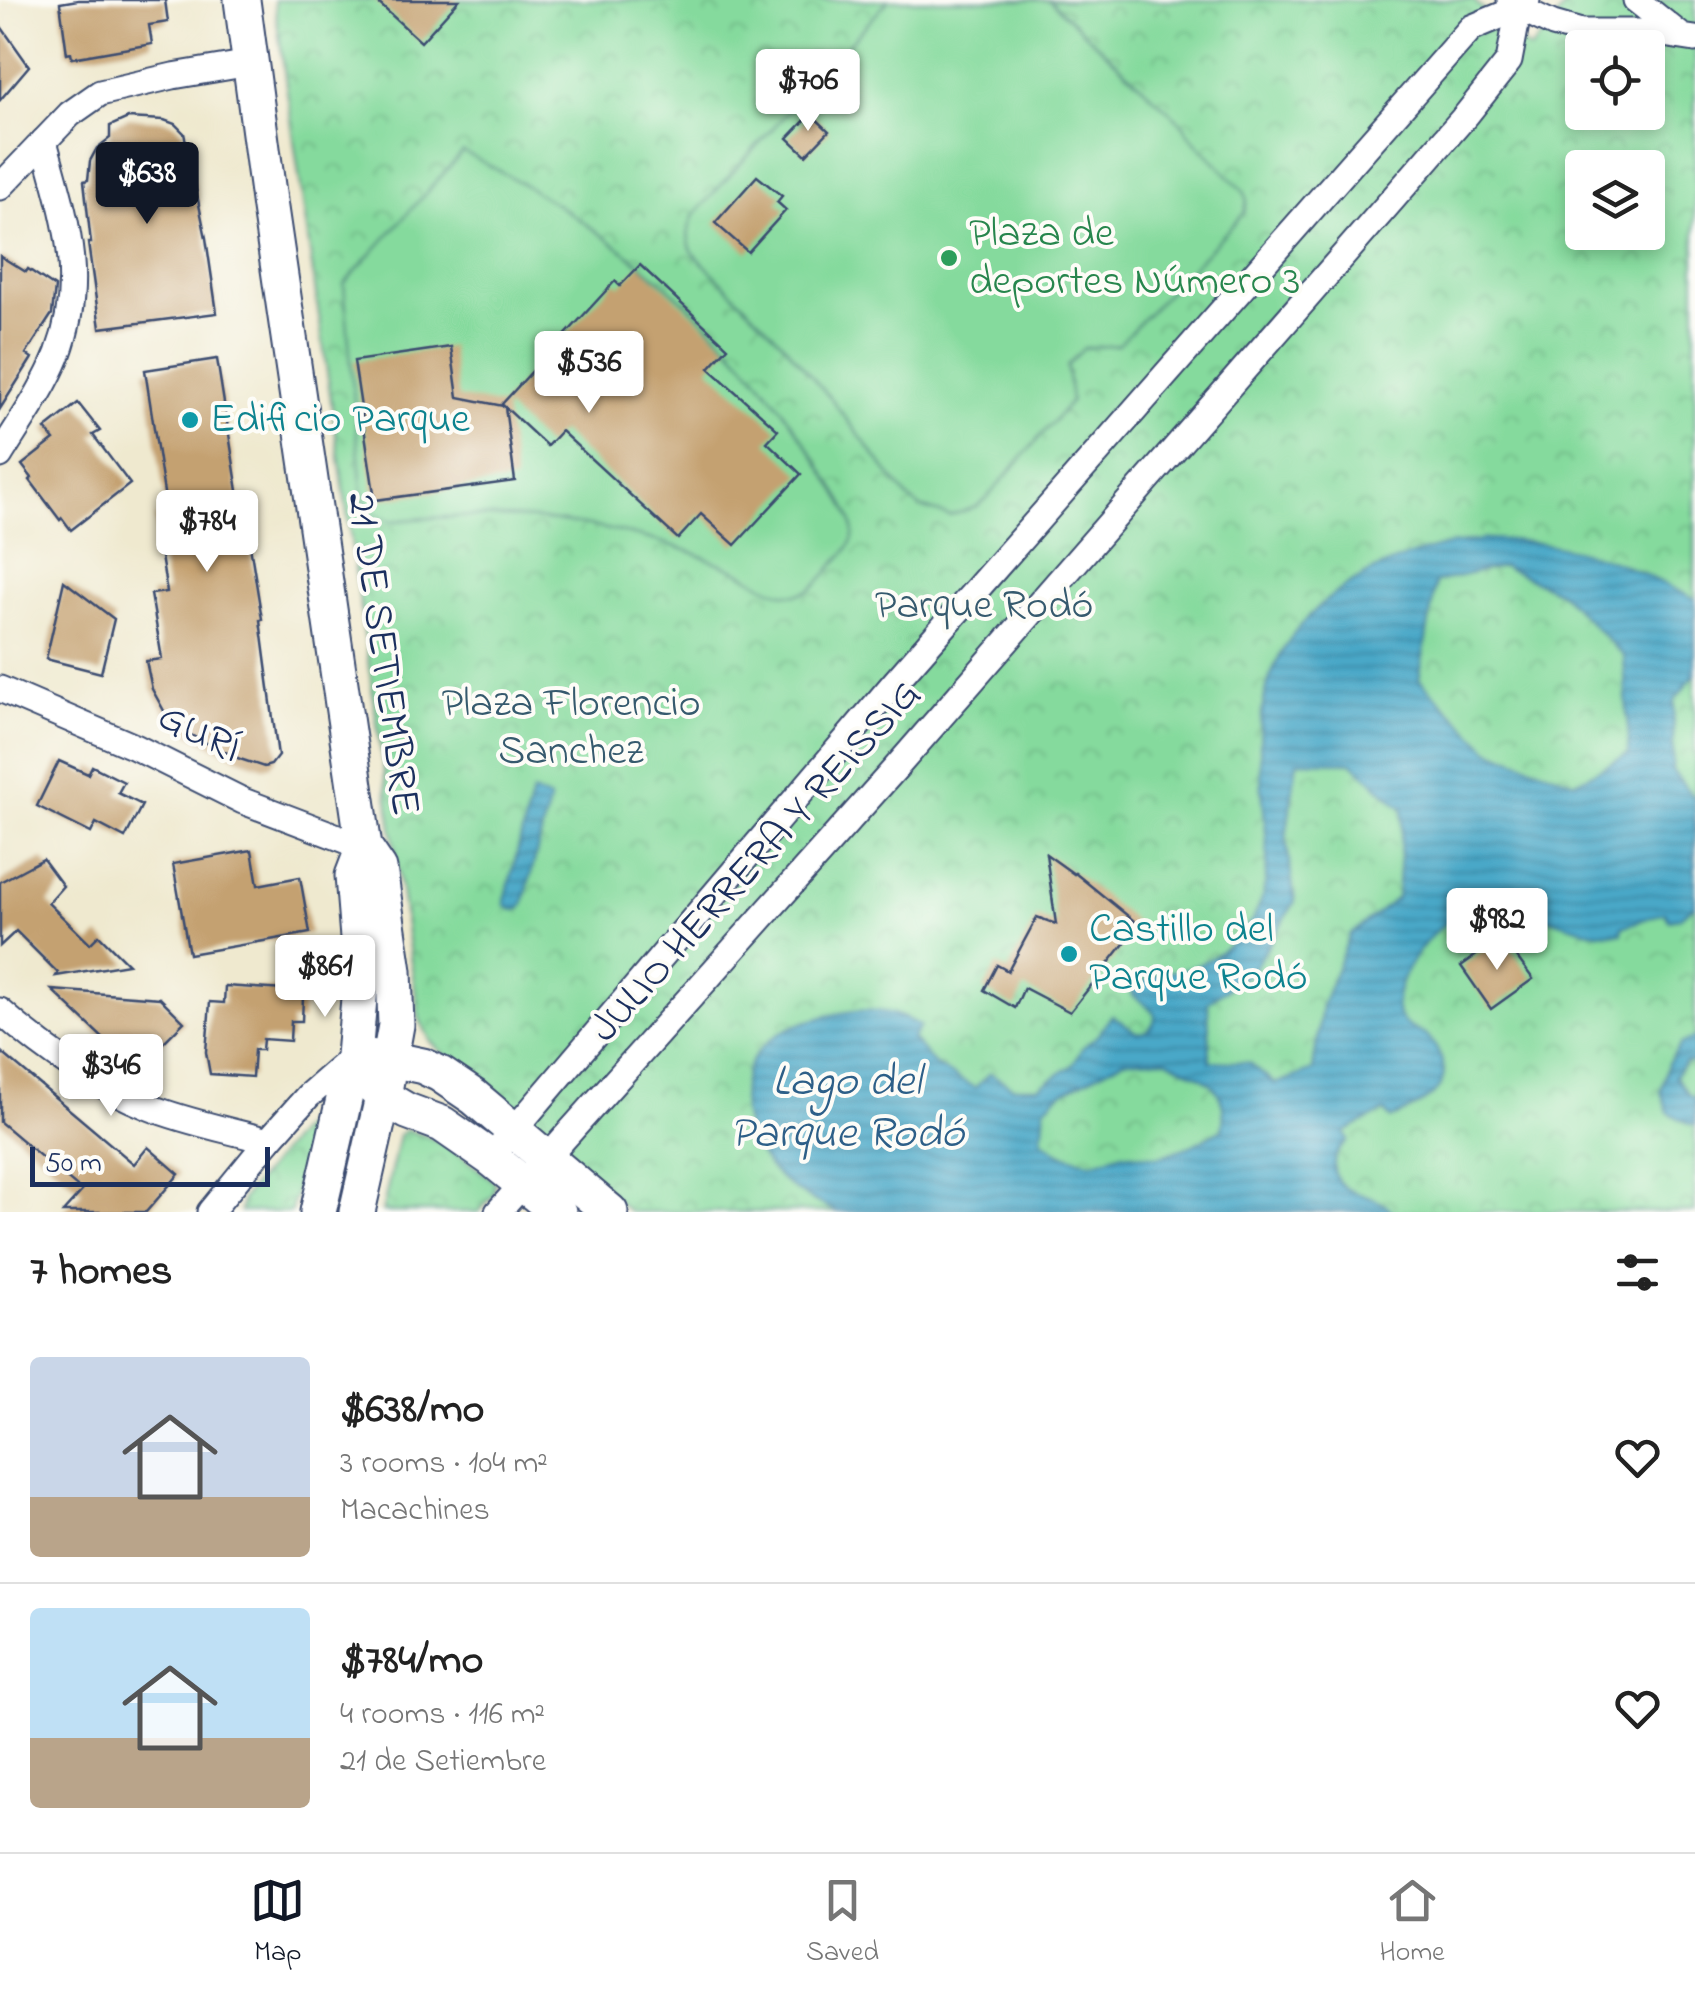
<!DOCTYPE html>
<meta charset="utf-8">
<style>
:root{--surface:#fff;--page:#f6f6f6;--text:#222;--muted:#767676;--line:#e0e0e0;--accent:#111827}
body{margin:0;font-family:"Indie Flower",sans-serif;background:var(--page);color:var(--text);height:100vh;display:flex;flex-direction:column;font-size:38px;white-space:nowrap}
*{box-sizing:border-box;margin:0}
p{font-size:32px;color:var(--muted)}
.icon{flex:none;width:55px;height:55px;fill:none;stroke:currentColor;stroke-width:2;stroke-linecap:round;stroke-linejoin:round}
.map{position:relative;height:1212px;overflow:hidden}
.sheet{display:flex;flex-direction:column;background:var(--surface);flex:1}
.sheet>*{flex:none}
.buttons{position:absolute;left:1565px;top:30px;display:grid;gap:20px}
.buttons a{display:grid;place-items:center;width:100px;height:100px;border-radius:10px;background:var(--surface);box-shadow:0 5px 15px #0003;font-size:50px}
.scale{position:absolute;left:30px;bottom:25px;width:240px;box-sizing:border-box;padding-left:10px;border:5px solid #1b2f5e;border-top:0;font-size:28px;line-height:35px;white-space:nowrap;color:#1b2f5e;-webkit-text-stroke:8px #fdfcf7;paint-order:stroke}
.price{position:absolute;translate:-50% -85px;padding:0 22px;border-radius:10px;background:#fff;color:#222;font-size:32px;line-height:65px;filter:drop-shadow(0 2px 5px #0008)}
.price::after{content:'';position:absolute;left:50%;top:60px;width:30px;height:22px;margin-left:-15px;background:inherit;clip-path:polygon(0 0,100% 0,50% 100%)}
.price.on{background:var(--accent);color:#fff}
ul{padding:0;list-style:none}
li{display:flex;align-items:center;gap:30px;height:250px;padding:0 30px}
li+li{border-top:2px solid var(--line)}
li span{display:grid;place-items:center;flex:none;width:280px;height:200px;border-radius:10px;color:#555}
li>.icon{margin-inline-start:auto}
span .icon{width:120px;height:120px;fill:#fffc;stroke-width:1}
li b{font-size:42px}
h2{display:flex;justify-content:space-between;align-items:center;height:120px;padding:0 30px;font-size:42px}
.tabs{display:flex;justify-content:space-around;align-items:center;height:140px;border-top:2px solid var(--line);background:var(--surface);font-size:28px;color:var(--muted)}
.tabs a{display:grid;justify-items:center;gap:5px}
.tabs .on{color:var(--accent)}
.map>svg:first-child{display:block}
.park{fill:url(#park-crowns);stroke:#50847e;stroke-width:2.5;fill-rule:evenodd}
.pitch{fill:#85da9d;stroke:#50847e;stroke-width:2.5}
.water{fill:url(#water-rules);stroke:#326c93;stroke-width:2.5;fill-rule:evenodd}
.building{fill:#c4a171}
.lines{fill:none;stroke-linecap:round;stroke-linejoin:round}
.street-casing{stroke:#3b4b6f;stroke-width:29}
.secondary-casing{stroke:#3b4b6f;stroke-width:39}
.street{stroke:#fff;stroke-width:25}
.secondary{stroke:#fff;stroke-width:35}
.leisure-dot{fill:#2e9e5b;stroke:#fdfcf7;stroke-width:4}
.culture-dot{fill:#0f9aa8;stroke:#fdfcf7;stroke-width:4}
.labels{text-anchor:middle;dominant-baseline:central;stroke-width:8;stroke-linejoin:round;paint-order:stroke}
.leisure-label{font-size:42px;fill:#27864d;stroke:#fdfcf7;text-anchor:start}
.culture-label{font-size:42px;fill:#0d838f;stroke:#fdfcf7;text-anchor:start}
.park-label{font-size:42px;fill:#365a6e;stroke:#fdfcf7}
.street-label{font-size:42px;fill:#1b2f5e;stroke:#fdfcf7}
.water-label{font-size:45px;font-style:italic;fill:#2d5f88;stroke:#fdfcf7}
</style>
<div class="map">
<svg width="1695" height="1212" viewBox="0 0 1695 1212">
<defs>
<pattern id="park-crowns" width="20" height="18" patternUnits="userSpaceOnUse" patternTransform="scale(2.5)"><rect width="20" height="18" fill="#85da9d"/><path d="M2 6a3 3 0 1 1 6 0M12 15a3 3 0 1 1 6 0" fill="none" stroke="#72bb8a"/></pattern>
<pattern id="water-rules" width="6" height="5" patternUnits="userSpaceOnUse" patternTransform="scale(2.5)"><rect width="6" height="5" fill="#49a8c8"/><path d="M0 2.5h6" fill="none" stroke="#3c89a6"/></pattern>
</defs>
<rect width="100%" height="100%" fill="#fdfcf7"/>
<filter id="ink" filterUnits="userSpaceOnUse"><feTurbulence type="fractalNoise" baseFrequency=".01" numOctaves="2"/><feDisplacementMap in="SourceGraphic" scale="20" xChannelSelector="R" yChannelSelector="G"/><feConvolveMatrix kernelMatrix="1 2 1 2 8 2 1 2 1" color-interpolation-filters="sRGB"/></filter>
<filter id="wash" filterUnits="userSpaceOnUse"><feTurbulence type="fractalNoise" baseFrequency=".0048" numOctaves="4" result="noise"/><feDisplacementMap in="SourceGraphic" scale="40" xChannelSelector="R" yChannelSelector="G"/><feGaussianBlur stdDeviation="2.25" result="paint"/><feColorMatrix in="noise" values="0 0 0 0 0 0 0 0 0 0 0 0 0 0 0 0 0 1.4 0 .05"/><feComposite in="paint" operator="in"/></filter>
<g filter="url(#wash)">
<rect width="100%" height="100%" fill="#efe9cf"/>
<g class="park">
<path d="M274 0H1473L1530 50 1570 0H1695V1212H630L437 1048 430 1040 419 1018ZM1582 48H1648V112H1582ZM1582 168H1648V232H1582Z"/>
<polygon points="307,1121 312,1124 291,1212 240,1212 242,1199"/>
<path d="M406 1130C441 1137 468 1161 495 1182L494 1194 479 1212H382L399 1135Z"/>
</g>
<g class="pitch">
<path d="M889 0H1049L1184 125 1188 134 1245 193 1247 201 1244 213 1118 345 1084 348 1067 366 1071 401 986 499 976 507 950 516 920 507 908 498 831 399 782 342 694 254C686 241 687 229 694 215Z"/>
<path d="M463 152C607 223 739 330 822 469 833 488 862 522 851 543 848 550 842 556 837 561 826 573 815 592 797 594 777 597 753 578 735 570 712 560 688 550 664 543 575 517 485 511 394 521 376 517 367 511 362 493L344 284Z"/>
</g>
<g class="water">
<path d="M1489 539C1533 540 1582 549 1623 565 1647 575 1671 588 1695 599V673L1674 702 1672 771 1695 799V905L1679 918 1669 920 1665 912 1622 927V933C1559 938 1512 881 1445 924 1424 937 1381 998 1402 1021 1409 1029 1419 1031 1428 1037 1434 1042 1437 1050 1440 1056 1456 1092 1417 1106 1391 1119L1385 1111 1345 1132 1348 1141C1339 1149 1332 1157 1334 1170 1338 1199 1378 1191 1392 1212H838C817 1202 797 1194 779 1177 736 1138 724 1066 780 1033 792 1026 804 1022 816 1019 839 1012 869 1007 892 1014 902 1016 911 1022 920 1026L912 1039 936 1066 975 1088 990 1073 1013 1087H1039L1073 1065 1082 1048 1097 1036 1112 1015 1137 1033C1145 1031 1147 1033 1152 1025 1163 1011 1141 1003 1132 994L1133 988C1142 983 1150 977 1160 974 1169 971 1180 971 1189 968 1212 961 1237 942 1250 923 1279 880 1263 823 1261 775 1259 740 1259 703 1273 670 1308 587 1405 547 1489 539ZM1502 566 1560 592 1624 656 1629 754 1575 782 1489 750 1419 679 1436 582ZM1297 761 1352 762 1403 809 1397 898 1350 935 1322 1005 1313 1070 1275 1084 1250 1063 1210 1061 1208 1002 1252 971 1295 902 1286 838ZM1166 1059C1200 1077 1231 1083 1222 1129L1191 1146 1159 1157 1123 1153 1092 1163 1059 1153 1042 1140 1045 1108 1058 1095 1124 1060Z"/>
<polygon points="532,793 550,799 523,905 520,909 513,910 506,906 505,901"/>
<polygon points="1695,1037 1695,1062 1685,1062 1675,1076 1688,1094 1695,1099 1695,1125 1690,1124 1668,1112 1661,1092 1668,1063 1681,1044"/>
</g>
<g id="blocks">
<g class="building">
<polygon points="78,0 165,0 168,22 149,25 152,44 72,58 71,53 67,54 60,3"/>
<polygon points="375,0 459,0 421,42"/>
<polygon points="0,25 29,66 0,100"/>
<polygon points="811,114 829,131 806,155 788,138"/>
<polygon points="128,118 164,120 175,124 184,133 206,238 217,313 100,328 88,243 91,243 84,181 88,180 90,161 97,148 110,138 110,126"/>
<polygon points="757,176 782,196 777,202 786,210 748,252 715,223"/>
<polygon points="0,256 26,272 28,269 55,287 52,314 26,354 32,358 0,409"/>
<polygon points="640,265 728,347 709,368 778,430 767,442 801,474 735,545 701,514 678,539 561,431 547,446 505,407 515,481 375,500 354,361 451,347 458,397 503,406 502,404 615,281 620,286"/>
<polygon points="217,359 242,516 245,515 262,619 260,620 278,756 271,765 264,767 240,759 198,739 181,729 168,718 152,689 146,661 162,659 151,594 167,592 154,515 171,538 145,370"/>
<polygon points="78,403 100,431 93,435 130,484 71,530 62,518 60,520 30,480 32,478 22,465 54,440 45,429"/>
<polygon points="64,581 114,619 101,673 46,659"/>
<polygon points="59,761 88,774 92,766 124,782 118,793 142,805 125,838 96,823 91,833 37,806"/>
<polygon points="252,850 258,885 300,877 310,933 189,954 173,864"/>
<polygon points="1046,854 1074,874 1075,873 1139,925 1070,1012 1024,988 1015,1008 984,990 997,965 1008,971 1037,917 1056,924"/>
<polygon points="43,859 63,886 48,903 90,944 99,935 128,964 56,976 58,973 16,931 0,946 0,882"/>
<polygon points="1502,937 1533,979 1491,1009 1461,966"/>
<polygon points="225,986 299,991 298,997 303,997 302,1021 291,1021 290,1041 263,1039 262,1050 254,1050 252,1077 210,1074 206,1052 210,1002 224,1003"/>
<polygon points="52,990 160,998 184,1022 139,1067 111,1040 108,1043"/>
<polygon points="0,1051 134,1164 148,1147 179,1174 146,1212 63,1212 82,1191 0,1122"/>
</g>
</g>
</g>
<g filter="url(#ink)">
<use href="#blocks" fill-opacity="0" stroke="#3b4b6f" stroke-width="2.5"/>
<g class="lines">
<g class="street-casing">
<g id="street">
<polyline points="1510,0 1519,8 1553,24 1581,32 1650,32 1695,39"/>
<polyline points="1636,0 1680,35"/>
<polyline points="0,187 70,114 100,93 173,76 250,63"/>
<path d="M0 455C20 423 44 389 58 354 87 277 64 215 44 141"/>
<polyline points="0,689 135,747 243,801 364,847"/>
<path d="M0 1011C43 1049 95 1086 149 1107 186 1122 229 1130 268 1141"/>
<polyline points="503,1143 896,681 1471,28 1519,8 1527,0"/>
<polyline points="210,1212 268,1141 308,1096 354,1056"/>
<polyline points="498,1212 894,770 1467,114 1509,61 1519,8"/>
</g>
</g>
<g class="secondary-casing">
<g id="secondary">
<polyline points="242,0 270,208 364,847 379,869 394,971 396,1025 383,1097 357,1212"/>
<polyline points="365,1057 390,1059 423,1066 440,1074 474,1097 610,1212"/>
<polyline points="369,1083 383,1097 407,1111 442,1124 491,1158 558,1212"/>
<polyline points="318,1212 354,1056 361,975 353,876 364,847"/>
</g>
</g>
<use href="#street" class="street"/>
<use href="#secondary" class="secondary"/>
</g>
</g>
<circle class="leisure-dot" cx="949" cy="258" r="10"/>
<g class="culture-dot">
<circle cx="190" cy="420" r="10"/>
<circle cx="1069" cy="954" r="10"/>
</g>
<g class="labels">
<g class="leisure-label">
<text x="969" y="234">Plaza de<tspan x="969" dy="48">deportes Número 3</tspan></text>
</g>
<g class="culture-label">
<text x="210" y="420">Edificio Parque</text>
<text x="1089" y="930">Castillo del<tspan x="1089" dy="48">Parque Rodó</tspan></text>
</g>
<g class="park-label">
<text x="984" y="606">Parque Rodó</text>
<text x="571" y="704">Plaza Florencio<tspan x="571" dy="48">Sanchez</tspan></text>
</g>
<g class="street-label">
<text transform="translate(382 654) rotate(82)">21 DE SETIEMBRE</text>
<text transform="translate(199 734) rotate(26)">GURÍ</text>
<text transform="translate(756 862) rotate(-48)">JULIO HERRERA Y REISSIG</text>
</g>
<g class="water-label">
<text x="847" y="1083">Lago del<tspan x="847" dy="52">Parque Rodó</tspan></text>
</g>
</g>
</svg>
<div class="buttons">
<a><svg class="icon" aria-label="locate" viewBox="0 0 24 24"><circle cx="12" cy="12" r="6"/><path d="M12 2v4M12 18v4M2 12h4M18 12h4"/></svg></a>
<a><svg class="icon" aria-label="layers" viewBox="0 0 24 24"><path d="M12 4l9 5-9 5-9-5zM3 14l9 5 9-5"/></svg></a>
</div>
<div class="scale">50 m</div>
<b class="price" style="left:808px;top:134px">$706</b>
<b class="price on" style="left:147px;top:227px">$638</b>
<b class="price" style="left:589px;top:416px">$536</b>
<b class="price" style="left:207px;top:575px">$784</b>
<b class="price" style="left:1497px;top:973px">$982</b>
<b class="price" style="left:325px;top:1020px">$861</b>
<b class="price" style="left:111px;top:1119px">$346</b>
</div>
<section class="sheet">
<h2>7 homes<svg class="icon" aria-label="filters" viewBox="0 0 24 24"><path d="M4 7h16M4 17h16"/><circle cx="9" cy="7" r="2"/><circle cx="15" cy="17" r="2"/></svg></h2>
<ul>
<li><span style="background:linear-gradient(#c9d6e8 70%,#b9a48a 0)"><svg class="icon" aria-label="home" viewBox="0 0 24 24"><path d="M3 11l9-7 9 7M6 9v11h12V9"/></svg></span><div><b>$638/mo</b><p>3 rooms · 104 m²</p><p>Macachines</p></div><svg class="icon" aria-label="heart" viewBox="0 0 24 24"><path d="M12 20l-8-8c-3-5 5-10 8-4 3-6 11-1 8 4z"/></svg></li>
<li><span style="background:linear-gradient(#bfe0f5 65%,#b9a48a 0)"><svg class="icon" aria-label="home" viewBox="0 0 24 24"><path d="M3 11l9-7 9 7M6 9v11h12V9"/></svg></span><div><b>$784/mo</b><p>4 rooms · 116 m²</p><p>21 de Setiembre</p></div><svg class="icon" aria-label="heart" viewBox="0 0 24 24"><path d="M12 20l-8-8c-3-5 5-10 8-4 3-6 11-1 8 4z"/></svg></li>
</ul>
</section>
<nav class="tabs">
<a class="on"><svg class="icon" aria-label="map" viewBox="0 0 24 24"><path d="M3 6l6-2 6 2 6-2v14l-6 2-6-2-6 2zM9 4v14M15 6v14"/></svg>Map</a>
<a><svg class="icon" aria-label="saved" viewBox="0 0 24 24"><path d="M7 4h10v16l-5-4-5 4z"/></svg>Saved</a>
<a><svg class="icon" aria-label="home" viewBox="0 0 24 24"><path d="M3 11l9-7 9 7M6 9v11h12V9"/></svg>Home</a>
</nav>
